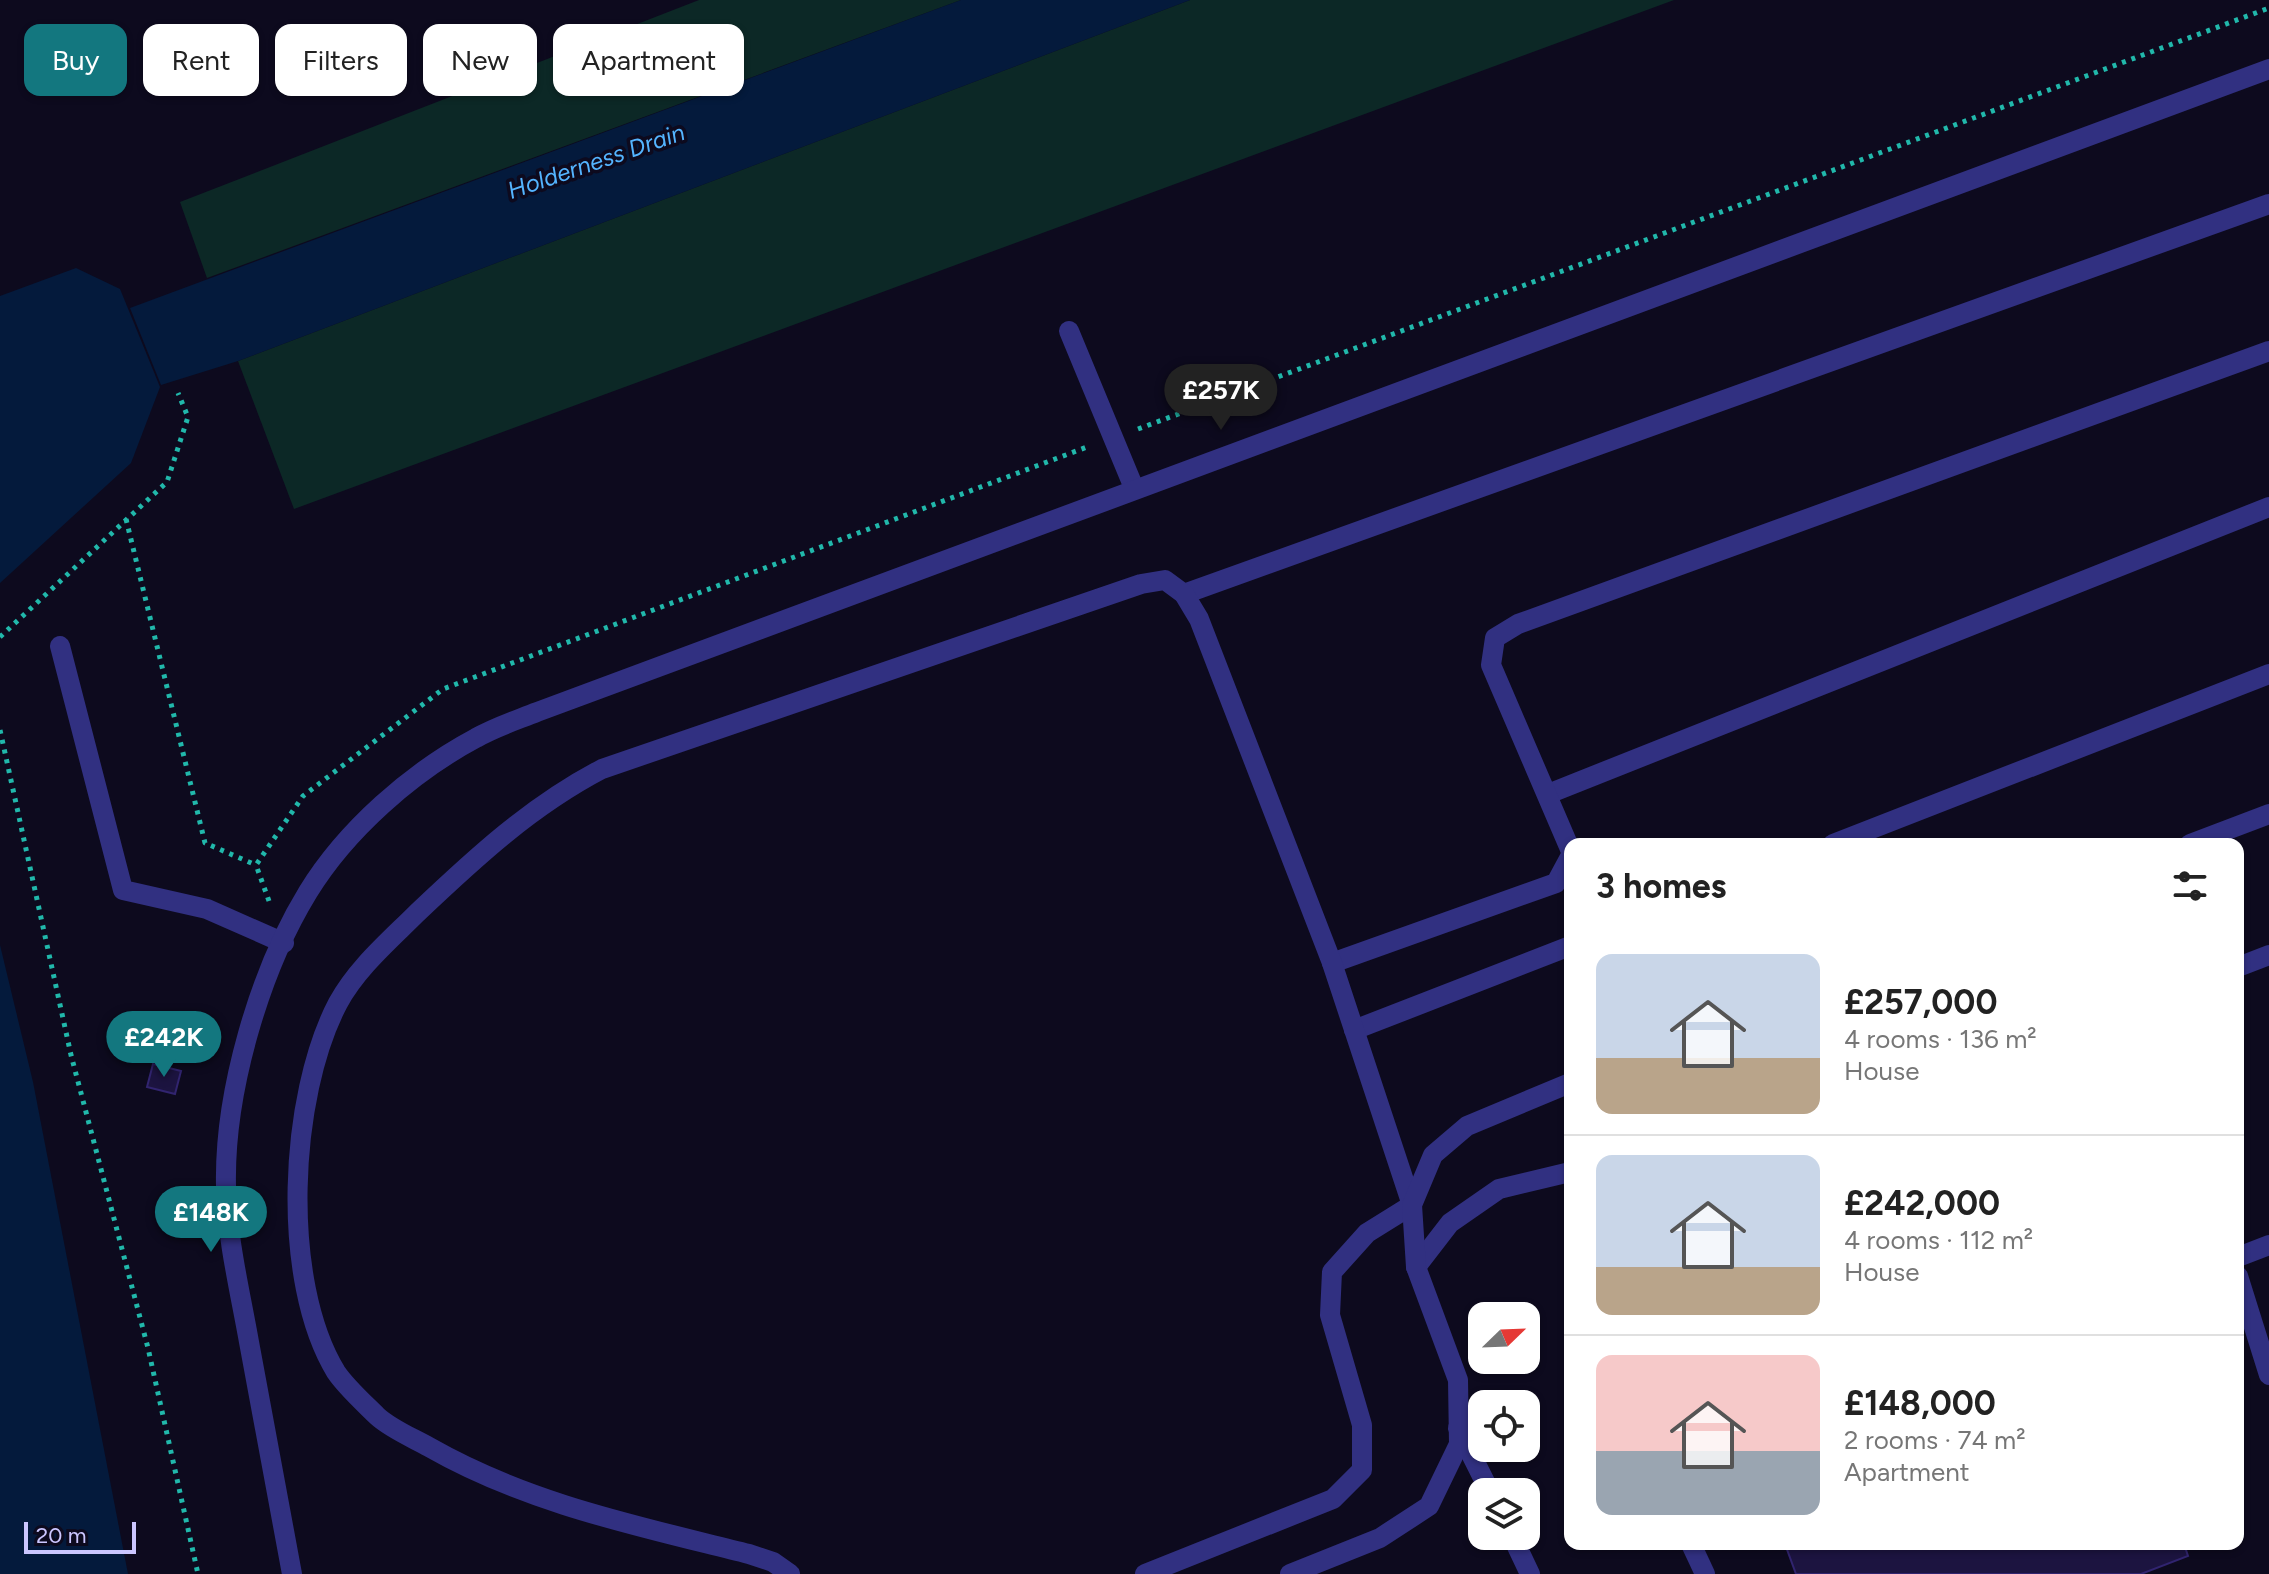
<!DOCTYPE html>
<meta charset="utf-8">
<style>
:root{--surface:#fff;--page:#f2f2f2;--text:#222;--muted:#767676;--line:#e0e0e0;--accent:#13777f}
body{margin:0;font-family:Figtree,sans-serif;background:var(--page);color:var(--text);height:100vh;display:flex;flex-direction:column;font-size:30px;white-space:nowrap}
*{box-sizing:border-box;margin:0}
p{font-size:26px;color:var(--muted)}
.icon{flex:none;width:44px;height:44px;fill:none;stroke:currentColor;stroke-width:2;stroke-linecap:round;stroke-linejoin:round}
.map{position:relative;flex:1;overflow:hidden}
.details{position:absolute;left:1564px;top:838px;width:680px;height:712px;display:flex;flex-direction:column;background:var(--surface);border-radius:16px;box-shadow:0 2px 6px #0004}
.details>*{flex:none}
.hud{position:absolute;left:24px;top:24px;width:760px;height:72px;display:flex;gap:16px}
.needle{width:52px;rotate:67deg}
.buttons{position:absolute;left:1468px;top:1302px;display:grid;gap:16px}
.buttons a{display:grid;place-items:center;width:72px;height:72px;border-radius:16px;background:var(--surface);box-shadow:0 2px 6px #0004;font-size:40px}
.scale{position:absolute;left:24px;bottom:20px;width:112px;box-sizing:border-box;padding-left:8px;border:4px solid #cbc6ff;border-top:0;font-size:22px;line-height:28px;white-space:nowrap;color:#cbc6ff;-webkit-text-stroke:6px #0d0a1e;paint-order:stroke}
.price{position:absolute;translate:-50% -68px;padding:0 18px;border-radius:28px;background:var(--accent);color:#fff;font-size:26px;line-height:52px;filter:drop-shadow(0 2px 4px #0008)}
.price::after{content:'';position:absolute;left:50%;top:48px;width:24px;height:18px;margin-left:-12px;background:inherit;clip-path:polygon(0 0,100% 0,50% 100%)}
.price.selected{background:#222;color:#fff}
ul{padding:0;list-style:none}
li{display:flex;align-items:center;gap:24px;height:200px;padding:0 32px}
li+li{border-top:2px solid var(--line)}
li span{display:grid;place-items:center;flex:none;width:224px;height:160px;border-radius:16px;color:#555}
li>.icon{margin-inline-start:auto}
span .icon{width:96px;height:96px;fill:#fffc;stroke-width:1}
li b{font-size:34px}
h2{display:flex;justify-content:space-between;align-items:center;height:96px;padding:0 32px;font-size:34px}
.tag{padding:0 28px;border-radius:16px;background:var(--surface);box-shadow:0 2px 6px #0004;font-size:28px;line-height:72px}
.tag.selected{background:var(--accent);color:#fff}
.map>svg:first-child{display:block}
.green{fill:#0c2826}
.water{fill:#041a3c}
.building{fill:#1c1440;stroke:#31246f;stroke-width:2}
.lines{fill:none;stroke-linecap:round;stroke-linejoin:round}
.path{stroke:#21b8ab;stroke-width:5;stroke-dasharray:4 6;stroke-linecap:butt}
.lane{stroke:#313081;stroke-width:20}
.street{stroke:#313081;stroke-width:20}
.labels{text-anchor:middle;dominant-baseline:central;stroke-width:7;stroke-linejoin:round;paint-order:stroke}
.water-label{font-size:24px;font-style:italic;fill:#54b4ff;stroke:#0d0a1e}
</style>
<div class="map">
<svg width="2269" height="1574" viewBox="0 0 2269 1574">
<rect width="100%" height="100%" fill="#0d0a1e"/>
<g class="green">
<polygon points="699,0 961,0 207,278 180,202"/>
<polygon points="1190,0 1674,0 294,509 238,361"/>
</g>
<g class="water">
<polygon points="961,0 1190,0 238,361 161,385 130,308"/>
<polygon points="76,268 120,289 160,387 131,463 0,583 0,296"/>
<polygon points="0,945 33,1082 128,1574 0,1574"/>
</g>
<g class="building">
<polygon points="153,1064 181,1071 175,1094 147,1087"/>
<polygon points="1785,1544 2184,1544 2188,1556 2141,1574 1796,1574"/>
</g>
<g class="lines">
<g class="path">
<polyline points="1138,429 2269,8"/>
<polyline points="126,519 205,843 256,865"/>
<polyline points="0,637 167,482 188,417 178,393"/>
<polyline points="0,730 71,1055 148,1348 198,1574"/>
<polyline points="269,901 256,865 303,796 443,689 1087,447"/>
</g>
<g class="lane">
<polyline points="1069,331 1134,488"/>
<polyline points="1184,594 2269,204"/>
<polyline points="60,646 123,890 207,909 284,943"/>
<polyline points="1548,794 2269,507"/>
<polyline points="1833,844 2269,674"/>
<polyline points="2190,844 2269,814"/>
<polyline points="1570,849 1491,665 1495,638 1518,624 2269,351"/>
<polyline points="1332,963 1556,883 1570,857"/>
<polyline points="2238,967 2269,955"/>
<polyline points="1354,1030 1570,946"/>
<polyline points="2238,1257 2269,1245"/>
<polyline points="1416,1267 1450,1223 1499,1189 1570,1172"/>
<polyline points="2238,1276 2269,1375"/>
<polyline points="1458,1428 1490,1492"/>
<polyline points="1512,1536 1530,1574"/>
<polyline points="1691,1544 1705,1574"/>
<path d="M790 1574 773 1562 749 1554C638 1526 529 1504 429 1447 413 1438 391 1429 377 1416 364 1403 346 1387 336 1372 280 1280 289 1096 338 1003 357 968 389 941 417 913 475 858 531 806 602 769L1141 584 1165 580 1184 594 1199 619 1332 963 1412 1205 1367 1233 1332 1272 1330 1315 1362 1425V1470L1333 1499 1145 1574"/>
<polyline points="1290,1574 1380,1538 1429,1506 1459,1444 1458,1380 1416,1267 1412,1205 1433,1155 1467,1126 1570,1083"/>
</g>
<path class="street" d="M292 1574C278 1497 263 1419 249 1342 240 1291 227 1239 226 1186 224 1093 259 972 308 892 346 830 412 772 476 738 495 727 517 720 537 712L2269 69"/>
</g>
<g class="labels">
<g class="water-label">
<text transform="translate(596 161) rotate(-19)">Holderness Drain</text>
</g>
</g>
</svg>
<div class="buttons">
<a><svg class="needle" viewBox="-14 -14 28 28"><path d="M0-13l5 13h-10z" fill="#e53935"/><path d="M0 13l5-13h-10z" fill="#767676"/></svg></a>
<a><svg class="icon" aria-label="locate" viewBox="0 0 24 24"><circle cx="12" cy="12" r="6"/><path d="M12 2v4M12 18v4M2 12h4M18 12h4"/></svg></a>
<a><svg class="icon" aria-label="layers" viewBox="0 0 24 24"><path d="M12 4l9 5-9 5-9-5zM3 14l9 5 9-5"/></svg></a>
</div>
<div class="scale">20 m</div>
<b class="price selected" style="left:1221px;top:432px">£257K</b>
<b class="price" style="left:164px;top:1079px">£242K</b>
<b class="price" style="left:211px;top:1254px">£148K</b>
<div class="hud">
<a class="tag selected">Buy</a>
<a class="tag">Rent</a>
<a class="tag">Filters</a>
<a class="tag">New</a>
<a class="tag">Apartment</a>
</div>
<section class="details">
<h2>3 homes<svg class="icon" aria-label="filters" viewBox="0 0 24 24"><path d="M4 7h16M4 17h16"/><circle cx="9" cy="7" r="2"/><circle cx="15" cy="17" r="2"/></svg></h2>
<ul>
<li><span style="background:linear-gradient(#c9d6e8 65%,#b9a48a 0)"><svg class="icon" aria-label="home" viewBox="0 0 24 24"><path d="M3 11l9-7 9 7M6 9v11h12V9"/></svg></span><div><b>£257,000</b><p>4 rooms · 136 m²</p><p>House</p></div></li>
<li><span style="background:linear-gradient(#c9d6e8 70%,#b9a48a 0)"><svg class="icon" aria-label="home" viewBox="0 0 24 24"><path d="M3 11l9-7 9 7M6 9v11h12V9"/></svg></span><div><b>£242,000</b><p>4 rooms · 112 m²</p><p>House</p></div></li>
<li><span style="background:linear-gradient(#f6c9c9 60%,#9aa5b1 0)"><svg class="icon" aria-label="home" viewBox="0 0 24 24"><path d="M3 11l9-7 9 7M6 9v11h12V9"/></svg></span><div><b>£148,000</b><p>2 rooms · 74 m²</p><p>Apartment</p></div></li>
</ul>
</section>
</div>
